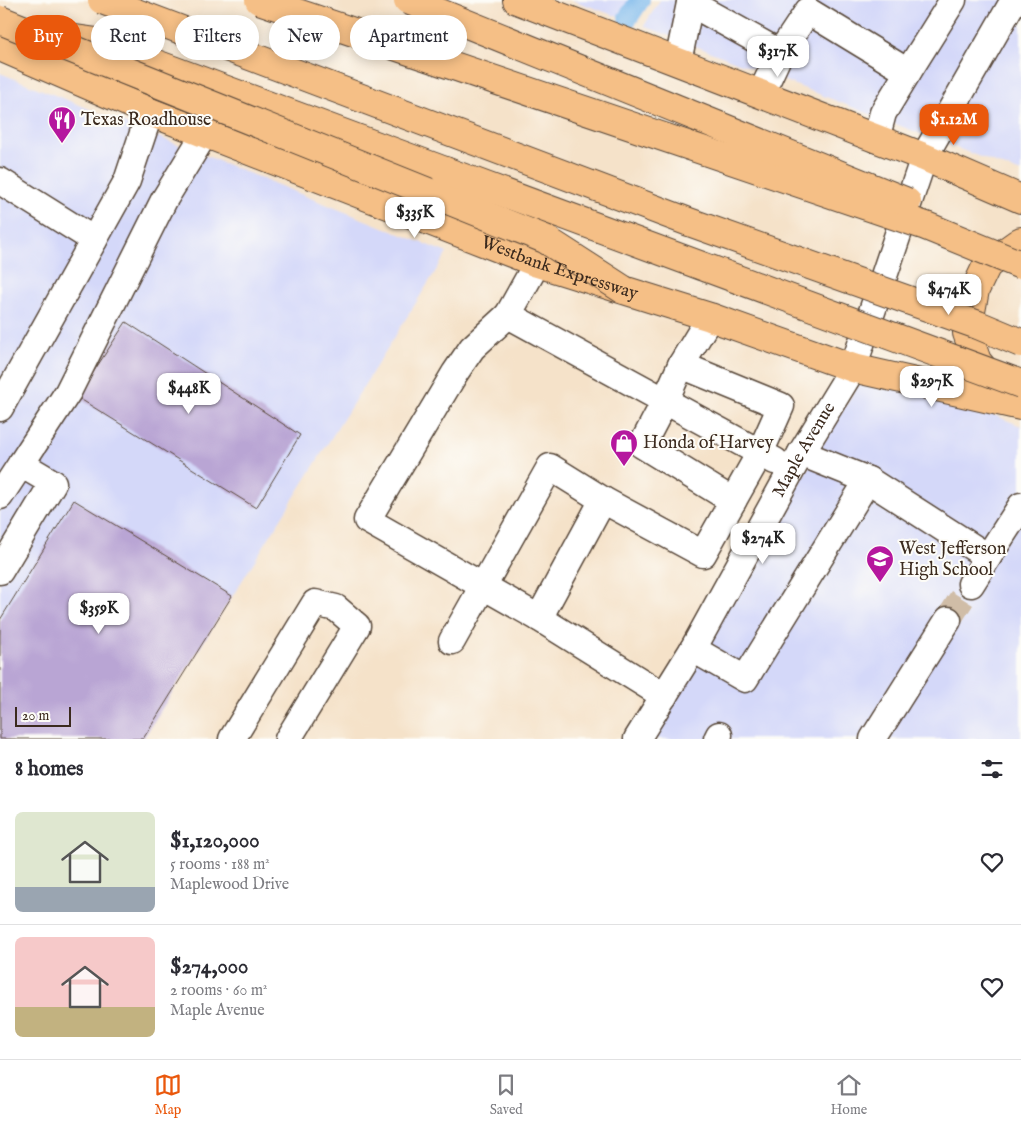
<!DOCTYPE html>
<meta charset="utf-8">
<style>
:root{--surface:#fff;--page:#f7f7f7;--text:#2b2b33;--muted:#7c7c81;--line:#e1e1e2;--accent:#ea580c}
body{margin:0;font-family:"IM FELL English",serif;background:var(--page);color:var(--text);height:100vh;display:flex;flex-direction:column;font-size:19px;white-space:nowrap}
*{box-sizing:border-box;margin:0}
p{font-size:16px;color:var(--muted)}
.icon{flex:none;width:28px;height:28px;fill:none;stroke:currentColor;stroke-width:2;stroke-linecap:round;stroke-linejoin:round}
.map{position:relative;height:739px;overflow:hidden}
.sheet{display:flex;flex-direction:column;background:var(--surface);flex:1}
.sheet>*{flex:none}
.hud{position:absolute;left:15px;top:15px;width:500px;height:45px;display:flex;gap:10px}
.scale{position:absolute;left:15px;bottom:12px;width:56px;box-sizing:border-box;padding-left:5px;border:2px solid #3b2a1e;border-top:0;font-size:14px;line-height:18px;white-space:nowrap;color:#3b2a1e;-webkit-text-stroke:4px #fdfcf7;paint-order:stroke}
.price{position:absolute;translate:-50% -42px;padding:0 11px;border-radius:10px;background:#fff;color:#222;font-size:16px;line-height:32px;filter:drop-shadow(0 1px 2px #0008)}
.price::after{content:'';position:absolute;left:50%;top:30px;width:15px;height:11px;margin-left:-8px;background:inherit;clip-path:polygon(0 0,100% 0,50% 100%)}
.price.on{background:var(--accent);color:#fff}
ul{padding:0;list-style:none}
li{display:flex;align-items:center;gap:15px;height:125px;padding:0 15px}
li+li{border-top:1px solid var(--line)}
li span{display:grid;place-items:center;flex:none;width:140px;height:100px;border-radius:8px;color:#555}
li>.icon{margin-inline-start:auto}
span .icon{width:60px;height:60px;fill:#fffc;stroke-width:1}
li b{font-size:21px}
h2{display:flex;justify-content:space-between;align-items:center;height:60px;padding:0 15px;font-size:21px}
.chip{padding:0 18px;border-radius:22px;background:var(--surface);box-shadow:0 2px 12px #0003;font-size:18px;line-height:45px}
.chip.on{background:var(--accent);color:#fff}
.dock{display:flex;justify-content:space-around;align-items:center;height:70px;border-top:1px solid var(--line);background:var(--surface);font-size:14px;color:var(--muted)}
.dock a{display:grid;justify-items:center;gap:2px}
.dock .on{color:var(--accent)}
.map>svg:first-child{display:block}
.built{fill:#d4d8f9}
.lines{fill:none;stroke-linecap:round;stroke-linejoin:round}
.canal{stroke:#77b6eb;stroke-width:20}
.building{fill:#b9a5d4}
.minor-tunnel{stroke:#d0bda7;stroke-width:26;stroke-dasharray:26 13;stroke-linecap:butt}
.minor-casing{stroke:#574638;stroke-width:29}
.major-casing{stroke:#574638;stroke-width:30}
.highway-casing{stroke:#574638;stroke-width:30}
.minor{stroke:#fff;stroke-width:26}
.major{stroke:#f5bf86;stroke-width:28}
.highway{stroke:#f5bf86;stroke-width:28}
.highway-bridge-casing{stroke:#574638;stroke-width:30;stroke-linecap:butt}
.highway-bridge{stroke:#f5bf86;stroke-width:28}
.labels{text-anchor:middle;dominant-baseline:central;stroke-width:4;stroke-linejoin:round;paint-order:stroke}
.poi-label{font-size:18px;fill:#3b2a1e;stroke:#fdfcf7;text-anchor:start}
.street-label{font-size:18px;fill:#3b2a1e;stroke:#fdfcf7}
</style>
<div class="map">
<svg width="1021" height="739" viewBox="0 0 1021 739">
<rect width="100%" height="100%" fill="#fdfcf7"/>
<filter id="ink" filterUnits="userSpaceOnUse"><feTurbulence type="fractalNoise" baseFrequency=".02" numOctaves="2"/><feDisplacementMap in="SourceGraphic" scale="10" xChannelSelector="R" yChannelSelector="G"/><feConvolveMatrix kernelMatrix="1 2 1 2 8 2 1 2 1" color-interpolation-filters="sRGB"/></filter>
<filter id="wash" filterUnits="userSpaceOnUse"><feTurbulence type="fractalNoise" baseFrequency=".0096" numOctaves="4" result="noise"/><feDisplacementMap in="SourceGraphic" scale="20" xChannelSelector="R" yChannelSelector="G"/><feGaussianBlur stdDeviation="1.12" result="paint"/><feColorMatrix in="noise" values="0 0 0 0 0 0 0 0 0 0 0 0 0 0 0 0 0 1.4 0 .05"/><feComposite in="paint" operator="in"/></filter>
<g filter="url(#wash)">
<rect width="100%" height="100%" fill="#f5e2c9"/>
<g class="built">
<polygon points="572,0 637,0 624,19"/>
<polygon points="660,0 1021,0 1021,173 644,26"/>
<polygon points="0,73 447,253 143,739 0,739"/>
<polygon points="870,365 1021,426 1021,739 645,739"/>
</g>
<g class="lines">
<polyline class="canal" points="628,18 640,0"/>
</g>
<g id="blocks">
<g class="building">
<polygon points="126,322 300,435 256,508 77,397"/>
<polygon points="74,500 232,596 143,739 0,739 0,620"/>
</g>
</g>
</g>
<g filter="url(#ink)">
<use href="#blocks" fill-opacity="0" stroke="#574638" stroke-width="1"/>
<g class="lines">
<polyline class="minor-tunnel" points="948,620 971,584"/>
<g class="minor-casing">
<g id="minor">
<polyline points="690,3 780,53"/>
<polyline points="678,62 690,3 692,0"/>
<polyline points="908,72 953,0"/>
<polyline points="761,94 780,53 808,11 908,72 883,113 876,139"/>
<polyline points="0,181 94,240"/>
<polyline points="537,263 508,315 775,461"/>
<polyline points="508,315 472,348 455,373 367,520 539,618 664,696"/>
<polyline points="710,317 681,365 665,401 642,445 733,501"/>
<polyline points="0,408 127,181 150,112"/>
<polyline points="801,453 868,480 988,557 1021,506"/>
<polyline points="0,496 21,464"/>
<polyline points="0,571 53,483 21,464 68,392 164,200 205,133"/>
<polyline points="971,584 988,557"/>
<polyline points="539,618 603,500 703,554 760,453 781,406 681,365"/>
<polyline points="452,641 550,467 603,500"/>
<polyline points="693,649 745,679 868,480"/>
<polyline points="232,739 315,603 336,608 357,626 288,739"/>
<path id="s1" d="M637 739 693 649 801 453 853 368 924 157 1014 0"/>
<polyline points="717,739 719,735"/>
<polyline points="873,739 948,620"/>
</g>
</g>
<g class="major-casing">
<g id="major">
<polyline points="517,0 924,157 1021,199"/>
<path id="s2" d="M0 47 150 112 537 263 710 317 853 368 1021 406"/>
<polyline points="995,383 977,361 967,333 975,290 987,265 1021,241"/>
</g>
</g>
<g class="highway-casing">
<polyline id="highway" points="54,36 97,42 445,171"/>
</g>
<use href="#minor" class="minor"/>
<use href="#major" class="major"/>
<use href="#highway" class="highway"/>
<g class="highway-bridge-casing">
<g id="highway-bridge">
<polyline points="102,0 689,222 978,325 1021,343"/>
<polyline points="259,0 926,226 1021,265"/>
<polyline points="408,0 907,202"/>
<polyline points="0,20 545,239 624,290"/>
<polyline points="445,171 1021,384"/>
</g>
</g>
<use href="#highway-bridge" class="highway-bridge"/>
</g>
</g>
<defs>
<g id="restaurant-pin" transform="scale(1.4375)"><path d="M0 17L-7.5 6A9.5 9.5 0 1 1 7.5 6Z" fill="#b5179e" stroke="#fdfcf7"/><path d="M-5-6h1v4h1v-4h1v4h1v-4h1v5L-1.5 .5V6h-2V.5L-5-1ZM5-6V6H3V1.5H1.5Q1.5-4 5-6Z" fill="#fff"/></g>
<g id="shop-pin" transform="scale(1.4375)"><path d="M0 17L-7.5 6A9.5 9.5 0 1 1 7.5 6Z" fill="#b5179e" stroke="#fdfcf7"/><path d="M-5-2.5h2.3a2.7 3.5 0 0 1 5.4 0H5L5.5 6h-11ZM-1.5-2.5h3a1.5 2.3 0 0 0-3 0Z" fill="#fff"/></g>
<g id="school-pin" transform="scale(1.4375)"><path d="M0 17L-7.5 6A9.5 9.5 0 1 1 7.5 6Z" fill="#b5179e" stroke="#fdfcf7"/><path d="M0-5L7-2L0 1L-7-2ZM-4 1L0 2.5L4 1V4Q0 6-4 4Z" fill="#fff"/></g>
</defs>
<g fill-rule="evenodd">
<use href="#restaurant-pin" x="62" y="120"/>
<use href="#shop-pin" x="624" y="443"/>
<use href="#school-pin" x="880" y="559"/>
</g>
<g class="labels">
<g class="poi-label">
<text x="81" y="120">Texas Roadhouse</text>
<text x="643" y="443">Honda of Harvey</text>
<text x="899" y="549">West Jefferson<tspan x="899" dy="21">High School</tspan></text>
</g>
<g class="street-label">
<text stroke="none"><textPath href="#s2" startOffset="602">Westbank Expressway</textPath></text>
<text stroke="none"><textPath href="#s1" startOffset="334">Maple Avenue</textPath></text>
</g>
</g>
</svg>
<div class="scale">20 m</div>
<b class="price" style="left:778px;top:78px">$317K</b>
<b class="price on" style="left:954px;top:146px">$1.12M</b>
<b class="price" style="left:415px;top:239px">$335K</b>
<b class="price" style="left:949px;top:316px">$474K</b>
<b class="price" style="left:932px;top:408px">$297K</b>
<b class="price" style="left:189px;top:415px">$448K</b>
<b class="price" style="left:763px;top:565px">$274K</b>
<b class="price" style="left:99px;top:635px">$359K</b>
<div class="hud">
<a class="chip on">Buy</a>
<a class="chip">Rent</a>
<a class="chip">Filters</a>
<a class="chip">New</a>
<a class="chip">Apartment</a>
</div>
</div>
<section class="sheet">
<h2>8 homes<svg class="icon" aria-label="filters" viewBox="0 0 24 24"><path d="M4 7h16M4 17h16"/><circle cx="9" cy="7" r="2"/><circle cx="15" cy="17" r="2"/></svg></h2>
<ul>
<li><span style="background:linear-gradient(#dfe7d0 75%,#9aa5b1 0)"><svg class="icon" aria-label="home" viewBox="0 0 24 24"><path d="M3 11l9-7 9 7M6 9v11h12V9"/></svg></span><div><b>$1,120,000</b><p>5 rooms · 188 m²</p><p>Maplewood Drive</p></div><svg class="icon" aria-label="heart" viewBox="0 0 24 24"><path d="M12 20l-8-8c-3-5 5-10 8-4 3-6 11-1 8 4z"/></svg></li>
<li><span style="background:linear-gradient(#f6c9c9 70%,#c2b280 0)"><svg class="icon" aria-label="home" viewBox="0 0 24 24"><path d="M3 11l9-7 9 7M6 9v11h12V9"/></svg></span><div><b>$274,000</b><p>2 rooms · 60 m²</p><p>Maple Avenue</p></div><svg class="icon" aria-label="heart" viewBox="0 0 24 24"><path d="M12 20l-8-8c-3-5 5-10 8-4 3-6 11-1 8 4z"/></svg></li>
</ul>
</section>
<nav class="dock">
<a class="on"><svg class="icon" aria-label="map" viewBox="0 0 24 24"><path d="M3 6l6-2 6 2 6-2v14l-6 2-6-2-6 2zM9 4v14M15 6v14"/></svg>Map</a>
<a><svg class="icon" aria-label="saved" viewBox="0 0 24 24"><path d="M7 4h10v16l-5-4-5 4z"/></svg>Saved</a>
<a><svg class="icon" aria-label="home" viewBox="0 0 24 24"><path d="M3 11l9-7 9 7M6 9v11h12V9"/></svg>Home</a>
</nav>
